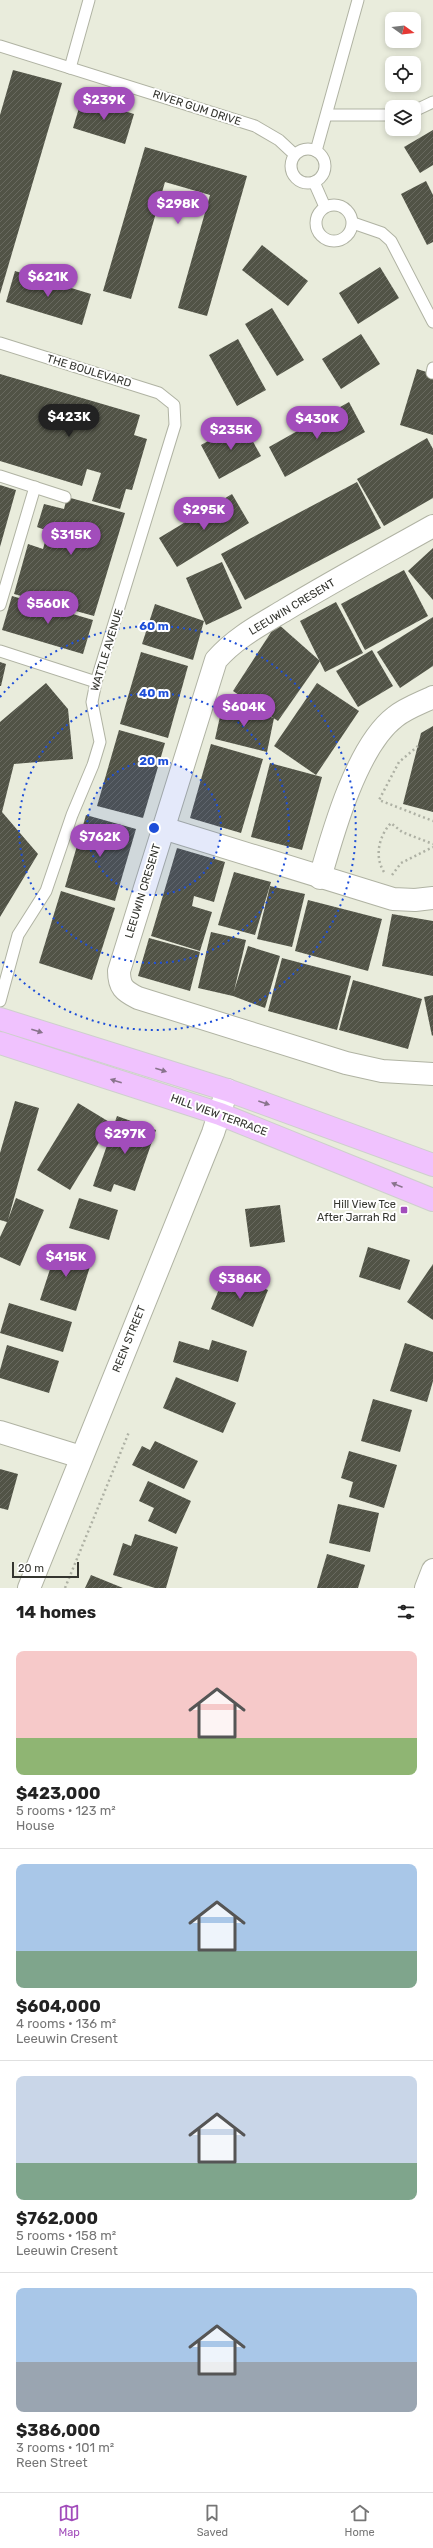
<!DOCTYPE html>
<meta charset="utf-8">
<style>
:root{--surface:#fff;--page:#f2f2f2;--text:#222;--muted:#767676;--line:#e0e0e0;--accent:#a24dbb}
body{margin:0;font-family:Rubik,sans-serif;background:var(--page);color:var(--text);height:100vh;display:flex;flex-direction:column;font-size:15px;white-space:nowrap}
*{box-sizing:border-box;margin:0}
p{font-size:13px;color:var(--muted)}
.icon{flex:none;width:22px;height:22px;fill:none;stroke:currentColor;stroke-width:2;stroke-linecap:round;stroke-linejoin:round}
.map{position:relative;height:1588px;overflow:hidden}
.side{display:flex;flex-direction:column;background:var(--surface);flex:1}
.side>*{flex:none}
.needle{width:26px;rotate:105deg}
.controls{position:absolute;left:385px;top:12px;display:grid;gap:8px}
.controls a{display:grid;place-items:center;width:36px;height:36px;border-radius:8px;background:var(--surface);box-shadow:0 2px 6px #0003;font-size:20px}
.scale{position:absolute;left:12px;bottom:10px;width:67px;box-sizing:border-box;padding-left:4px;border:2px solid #34352f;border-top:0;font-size:11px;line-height:14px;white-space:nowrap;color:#34352f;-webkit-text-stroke:3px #fff;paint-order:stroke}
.price{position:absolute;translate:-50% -34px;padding:0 9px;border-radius:14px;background:var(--accent);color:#fff;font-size:13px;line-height:26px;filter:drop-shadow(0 1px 2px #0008)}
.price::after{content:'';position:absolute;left:50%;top:24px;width:12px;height:9px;margin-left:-6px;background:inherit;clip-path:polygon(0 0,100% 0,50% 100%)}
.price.current{background:#222;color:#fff}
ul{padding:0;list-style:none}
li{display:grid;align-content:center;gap:8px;height:212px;padding:0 16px}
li+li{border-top:1px solid var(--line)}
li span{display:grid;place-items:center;height:124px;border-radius:8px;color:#555}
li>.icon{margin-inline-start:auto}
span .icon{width:72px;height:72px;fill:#fffc;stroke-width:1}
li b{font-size:17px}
h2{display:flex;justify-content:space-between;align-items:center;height:48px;padding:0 16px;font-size:17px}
.menu{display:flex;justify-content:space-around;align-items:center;height:56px;border-top:1px solid var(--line);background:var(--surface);font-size:11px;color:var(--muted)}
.menu a{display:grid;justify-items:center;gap:2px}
.menu .current{color:var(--accent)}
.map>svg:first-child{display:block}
.building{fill:url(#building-hatch)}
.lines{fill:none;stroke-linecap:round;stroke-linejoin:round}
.service-casing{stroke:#b0b3a3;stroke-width:13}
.minor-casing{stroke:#b0b3a3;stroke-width:24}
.tertiary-casing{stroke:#b0b3a3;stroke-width:24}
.primary-casing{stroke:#cecfcd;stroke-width:24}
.path{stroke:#aeb1a4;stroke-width:2.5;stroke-dasharray:2 3;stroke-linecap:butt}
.service{stroke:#fff;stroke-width:11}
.minor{stroke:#fff;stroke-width:22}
.tertiary{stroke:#fff;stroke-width:22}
.primary{stroke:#f0c2fe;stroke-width:22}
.oneway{fill:#89748c}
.ring{fill:none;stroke:#1d4ed8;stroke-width:2;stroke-dasharray:2 4}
.poi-dot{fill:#a24dbb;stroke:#fff;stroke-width:1.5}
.labels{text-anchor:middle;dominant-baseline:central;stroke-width:4;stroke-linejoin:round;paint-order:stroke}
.street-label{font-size:11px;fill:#34352f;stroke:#fff}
.poi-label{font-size:11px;fill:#34352f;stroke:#fff;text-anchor:end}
.centre{fill:#1d4ed8;stroke:#fff;stroke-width:2}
.ring-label{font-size:12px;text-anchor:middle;font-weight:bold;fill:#1d4ed8;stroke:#fff;stroke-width:4;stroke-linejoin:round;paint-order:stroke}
</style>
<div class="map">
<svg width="433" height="1588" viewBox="0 0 433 1588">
<defs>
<pattern id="building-hatch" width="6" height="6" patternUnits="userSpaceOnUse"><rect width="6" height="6" fill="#515346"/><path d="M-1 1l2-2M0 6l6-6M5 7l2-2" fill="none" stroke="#68695f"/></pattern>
</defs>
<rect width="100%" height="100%" fill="#e9ecdc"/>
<g class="building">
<polygon points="13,70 62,83 0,294 0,115"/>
<polygon points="82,98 134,114 125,144 73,128"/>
<polygon points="433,130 433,165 420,173 404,147"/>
<polygon points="145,147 247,176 207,316 178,308 210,195 165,182 131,299 103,291"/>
<polygon points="426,181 433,195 433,242 427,245 401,194"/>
<polygon points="262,245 308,281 288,306 242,270"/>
<polygon points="380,267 399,298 358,324 339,293"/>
<polygon points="15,271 91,294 82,325 6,302"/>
<polygon points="272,308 304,360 277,376 245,324"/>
<polygon points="361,334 380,364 341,389 322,359"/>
<polygon points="238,339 266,390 237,406 209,355"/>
<polygon points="417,369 433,374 433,435 400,425"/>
<polygon points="0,374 140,415 134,435 147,439 132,490 126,489 120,509 92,501 101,473 87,469 82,486 0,461"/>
<polygon points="349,402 365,432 285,477 269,447"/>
<polygon points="242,422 261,456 219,479 201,445"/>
<polygon points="427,438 433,449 433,498 384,526 357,479"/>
<polygon points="357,482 381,528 245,600 221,554"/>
<polygon points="0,485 16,490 0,547"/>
<polygon points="232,494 249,523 177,567 159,538"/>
<polygon points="67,497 125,513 94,616 14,594 28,544 43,549 48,531 37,527 44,504 64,509"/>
<polygon points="433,548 433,600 408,571"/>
<polygon points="222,562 242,608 206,625 186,578"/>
<polygon points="404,570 428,616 365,650 341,604"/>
<polygon points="12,596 93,620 83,654 2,630"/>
<polygon points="336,602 363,653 325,672 300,621"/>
<polygon points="155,604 204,621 193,660 142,644"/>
<polygon points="433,617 433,666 400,688 377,652"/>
<polygon points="277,623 320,661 278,721 233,691"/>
<polygon points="372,650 393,686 358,707 336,671"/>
<polygon points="141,652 188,666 168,738 120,724"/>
<polygon points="0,662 6,664 1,686 0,686"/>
<polygon points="46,683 68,709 73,759 14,764 2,812 38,854 0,917 0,722"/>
<polygon points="317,683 359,711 316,775 274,746"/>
<polygon points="223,703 274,718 267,752 215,739"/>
<polygon points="433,726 433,812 403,804 421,733"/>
<polygon points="119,730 165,743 143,818 97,806"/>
<polygon points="211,744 263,759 241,833 190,818"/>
<polygon points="270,763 322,777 302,850 251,837"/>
<polygon points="86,815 136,829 115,901 65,887"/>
<polygon points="177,848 225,862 214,902 194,896 192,906 212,912 200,951 151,936"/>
<polygon points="234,872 271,882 255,935 218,925"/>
<polygon points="270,886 305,894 292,947 257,939"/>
<polygon points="61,891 115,908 92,980 39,963"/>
<polygon points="308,900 382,919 368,971 295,951"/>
<polygon points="392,914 433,921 433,976 382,966"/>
<polygon points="211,932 246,940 234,991 248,946 280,956 265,1008 233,996 198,988"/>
<polygon points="149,938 200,952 190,991 138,976"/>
<polygon points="282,958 351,976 337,1030 268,1011"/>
<polygon points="353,980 422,999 408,1049 339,1030"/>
<polygon points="433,995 433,1035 432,1036 424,997"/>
<polygon points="15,1101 39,1108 8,1220 16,1198 44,1210 20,1266 0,1257 0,1237 7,1222 0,1220 0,1153"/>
<polygon points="78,1103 111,1123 70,1190 37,1170"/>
<polygon points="117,1116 156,1130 135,1191 114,1184 111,1192 93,1186"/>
<polygon points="79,1198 118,1210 109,1240 69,1228"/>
<polygon points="280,1205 285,1242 250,1247 245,1209"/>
<polygon points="52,1244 93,1257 76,1311 40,1300 54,1257 49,1256"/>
<polygon points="368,1247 410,1260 400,1290 359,1277"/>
<polygon points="433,1264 433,1320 407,1302"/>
<polygon points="226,1272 268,1290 253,1327 211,1309"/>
<polygon points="9,1303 72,1322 63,1352 0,1333"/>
<polygon points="212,1340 247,1351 238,1382 173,1362 179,1341 209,1350"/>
<polygon points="405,1343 433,1352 433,1381 427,1402 390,1391"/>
<polygon points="7,1345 59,1361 49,1393 0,1378 0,1370"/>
<polygon points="176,1377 236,1403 223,1433 163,1408"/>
<polygon points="373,1399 412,1410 400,1452 361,1441"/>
<polygon points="155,1441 198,1461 184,1489 132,1465 142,1446 150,1450"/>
<polygon points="349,1451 397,1465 384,1508 349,1497 353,1482 341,1478"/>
<polygon points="0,1469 18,1474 8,1510 0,1508"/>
<polygon points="148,1481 191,1501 176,1534 148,1521 154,1508 139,1501"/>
<polygon points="338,1504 379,1513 370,1552 329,1543"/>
<polygon points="135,1534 178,1547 166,1588 155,1588 113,1575 123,1543 131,1546"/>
<polygon points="327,1554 365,1565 358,1588 317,1588"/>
<polygon points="91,1575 123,1588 85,1588"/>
</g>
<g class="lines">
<g class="service-casing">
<g id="service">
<polyline points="0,46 255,126 279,140 294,154"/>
<polyline points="70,68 89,0"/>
<polyline points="414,111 433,102"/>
<polyline points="328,115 392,115"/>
<circle cx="308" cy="166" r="17"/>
<polyline points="316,151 358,0"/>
<polyline points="314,182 325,207"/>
<circle cx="334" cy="223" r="18"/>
<polyline points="353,223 382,233 391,241 433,322"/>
<polyline points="0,343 159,393 174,405 175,425 96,682 92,702 100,742 93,765 72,815 46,891 18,935 0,1001"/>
<polyline points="432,373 433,368"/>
<polyline points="0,476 65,497"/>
<polyline points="0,605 35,487"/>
<polyline points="0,651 96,682"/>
</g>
</g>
<g class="minor-casing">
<g id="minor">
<path d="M433 526C383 554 333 581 285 610 260 625 235 638 216 660L119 971C119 987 124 991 138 998L346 1063 382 1071 433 1074"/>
<polyline points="163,828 393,899 415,900 433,898"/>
<path d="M320 878C333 832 357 746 395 717 406 708 421 703 433 697"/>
<polyline points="0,1432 81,1457"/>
<polyline points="29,1588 213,1133 227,1090"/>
</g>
</g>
<g class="tertiary-casing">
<polyline id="tertiary" points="426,1588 433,1570"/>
</g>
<g class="primary-casing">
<g id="primary">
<polyline points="0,1019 227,1090 433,1165"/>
<polyline points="0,1043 220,1114 433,1200"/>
</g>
</g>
<g class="path">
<polyline points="418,746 399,762 379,800 433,821"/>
<path d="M384 872C374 856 379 836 391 823L402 832 433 844"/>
<polyline points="392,875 401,863 433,847"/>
<polyline points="65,1588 129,1432"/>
</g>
<use href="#service" class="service"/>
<use href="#minor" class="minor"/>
<use href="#tertiary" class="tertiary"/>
<use href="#primary" class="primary"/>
</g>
<defs><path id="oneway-solid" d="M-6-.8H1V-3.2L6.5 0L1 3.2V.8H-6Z"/></defs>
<g class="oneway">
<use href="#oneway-solid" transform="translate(37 1031) rotate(18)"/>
<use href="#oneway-solid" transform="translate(161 1070) rotate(18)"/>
<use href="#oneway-solid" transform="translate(116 1081) rotate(-163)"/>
<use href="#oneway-solid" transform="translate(264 1103) rotate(19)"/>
<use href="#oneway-solid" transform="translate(397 1185) rotate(-158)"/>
</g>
<circle cx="154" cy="828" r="67" fill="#1d4ed8" fill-opacity=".12"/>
<g class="ring">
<circle cx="154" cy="828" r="67"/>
<circle cx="154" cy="828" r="135"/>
<path d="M0 697A202 202 0 1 1 0 959"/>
</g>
<rect class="poi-dot" x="400" y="1206" width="8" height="8" rx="2"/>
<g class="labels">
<g class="street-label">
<text transform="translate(197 108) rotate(18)">RIVER GUM DRIVE</text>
<text transform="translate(89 371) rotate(17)">THE BOULEVARD</text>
<text transform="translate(292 607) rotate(-31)">LEEUWIN CRESENT</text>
<text transform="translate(107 650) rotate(-73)">WATTLE AVENUE</text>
<text transform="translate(143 891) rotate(-73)">LEEUWIN CRESENT</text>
<text transform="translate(219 1115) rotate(20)">HILL VIEW TERRACE</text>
<text transform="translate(129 1339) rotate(-68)">REEN STREET</text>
</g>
<g class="poi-label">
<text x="396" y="1204">Hill View Tce<tspan x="396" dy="13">After Jarrah Rd</tspan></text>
</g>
</g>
<circle cx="154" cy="828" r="6" class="centre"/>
<g class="ring-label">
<text x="154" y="630">60 m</text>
<text x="154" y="697">40 m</text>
<text x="154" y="765">20 m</text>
</g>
</svg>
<div class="controls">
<a><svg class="needle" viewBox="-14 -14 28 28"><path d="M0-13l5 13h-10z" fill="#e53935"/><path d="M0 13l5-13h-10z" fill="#767676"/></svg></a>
<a><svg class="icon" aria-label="locate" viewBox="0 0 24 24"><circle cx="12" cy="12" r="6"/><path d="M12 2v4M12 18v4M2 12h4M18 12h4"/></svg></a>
<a><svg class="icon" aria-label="layers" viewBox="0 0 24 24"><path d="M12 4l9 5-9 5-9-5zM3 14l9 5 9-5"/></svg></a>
</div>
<div class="scale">20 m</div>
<b class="price" style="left:104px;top:121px">$239K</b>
<b class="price" style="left:178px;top:225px">$298K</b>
<b class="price" style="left:48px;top:298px">$621K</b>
<b class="price current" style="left:69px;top:438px">$423K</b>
<b class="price" style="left:317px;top:440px">$430K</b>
<b class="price" style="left:231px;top:451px">$235K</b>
<b class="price" style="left:204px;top:531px">$295K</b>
<b class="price" style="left:71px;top:556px">$315K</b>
<b class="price" style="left:48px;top:625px">$560K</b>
<b class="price" style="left:244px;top:728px">$604K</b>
<b class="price" style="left:100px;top:858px">$762K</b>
<b class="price" style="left:125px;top:1155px">$297K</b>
<b class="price" style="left:66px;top:1278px">$415K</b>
<b class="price" style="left:240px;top:1300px">$386K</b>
</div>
<section class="side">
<h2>14 homes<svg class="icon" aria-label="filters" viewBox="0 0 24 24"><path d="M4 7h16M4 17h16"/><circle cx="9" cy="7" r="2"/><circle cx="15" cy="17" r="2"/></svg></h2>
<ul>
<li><span style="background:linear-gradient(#f6c9c9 70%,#8fb573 0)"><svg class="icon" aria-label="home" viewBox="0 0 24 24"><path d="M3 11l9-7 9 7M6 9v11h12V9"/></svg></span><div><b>$423,000</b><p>5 rooms · 123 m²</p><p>House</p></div></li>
<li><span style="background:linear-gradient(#a9c7e8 70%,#7fa58c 0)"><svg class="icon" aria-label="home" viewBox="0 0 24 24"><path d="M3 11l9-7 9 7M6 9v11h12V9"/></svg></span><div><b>$604,000</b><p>4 rooms · 136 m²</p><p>Leeuwin Cresent</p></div></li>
<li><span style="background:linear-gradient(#c9d6e8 70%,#7fa58c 0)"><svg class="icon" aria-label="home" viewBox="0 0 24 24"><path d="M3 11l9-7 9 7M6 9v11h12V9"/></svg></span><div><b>$762,000</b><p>5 rooms · 158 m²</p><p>Leeuwin Cresent</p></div></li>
<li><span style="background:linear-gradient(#a9c7e8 60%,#9aa5b1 0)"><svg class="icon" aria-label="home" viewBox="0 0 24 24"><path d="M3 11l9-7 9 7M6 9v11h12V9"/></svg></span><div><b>$386,000</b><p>3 rooms · 101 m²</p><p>Reen Street</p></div></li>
</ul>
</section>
<nav class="menu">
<a class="current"><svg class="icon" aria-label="map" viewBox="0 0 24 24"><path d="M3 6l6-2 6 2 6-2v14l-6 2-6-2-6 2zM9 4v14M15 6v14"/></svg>Map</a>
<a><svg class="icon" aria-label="saved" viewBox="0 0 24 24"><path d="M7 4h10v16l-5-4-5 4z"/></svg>Saved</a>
<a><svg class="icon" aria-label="home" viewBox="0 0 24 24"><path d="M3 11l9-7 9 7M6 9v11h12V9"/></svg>Home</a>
</nav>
